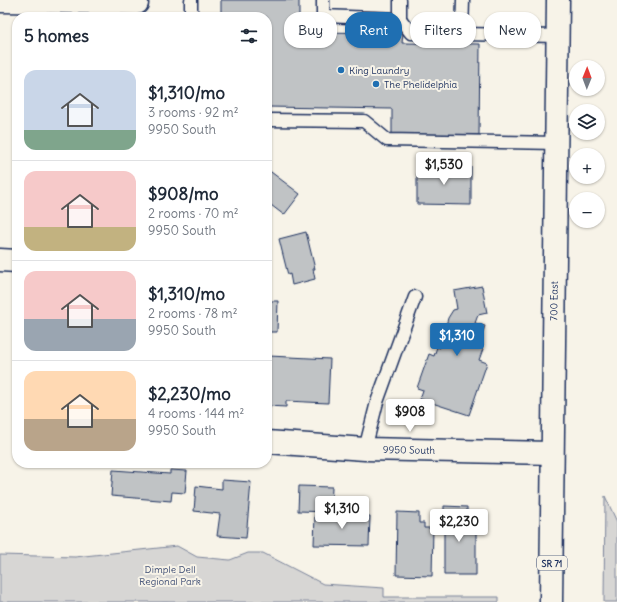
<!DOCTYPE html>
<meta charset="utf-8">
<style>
:root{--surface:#fff;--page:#f2f2f3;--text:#1f2937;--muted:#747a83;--line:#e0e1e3;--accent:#1f6fb2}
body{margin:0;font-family:Delius,sans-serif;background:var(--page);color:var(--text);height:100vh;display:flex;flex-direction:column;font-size:15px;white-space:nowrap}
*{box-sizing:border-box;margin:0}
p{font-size:13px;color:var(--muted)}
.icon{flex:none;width:22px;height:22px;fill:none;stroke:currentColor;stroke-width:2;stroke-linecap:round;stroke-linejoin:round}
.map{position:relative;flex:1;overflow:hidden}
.drawer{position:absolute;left:12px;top:12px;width:260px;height:456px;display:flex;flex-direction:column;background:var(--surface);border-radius:16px;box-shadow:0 1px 3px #0004}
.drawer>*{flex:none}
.top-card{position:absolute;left:284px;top:12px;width:273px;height:36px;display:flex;gap:8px}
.needle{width:26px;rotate:1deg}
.controls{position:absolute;left:569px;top:60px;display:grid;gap:8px}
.controls a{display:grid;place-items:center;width:36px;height:36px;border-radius:50%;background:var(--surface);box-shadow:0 1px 3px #0004;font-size:20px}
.price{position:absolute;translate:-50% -34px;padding:0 9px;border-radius:4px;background:#fff;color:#222;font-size:13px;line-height:26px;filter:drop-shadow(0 1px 2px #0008)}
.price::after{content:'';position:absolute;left:50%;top:24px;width:12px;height:9px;margin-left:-6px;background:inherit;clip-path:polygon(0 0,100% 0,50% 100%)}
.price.selected{background:var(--accent);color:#fff}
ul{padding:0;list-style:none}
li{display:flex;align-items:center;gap:12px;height:100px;padding:0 12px}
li+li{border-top:1px solid var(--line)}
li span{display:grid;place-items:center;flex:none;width:112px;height:80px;border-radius:12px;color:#555}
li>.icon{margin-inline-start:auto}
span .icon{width:48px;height:48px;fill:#fffc;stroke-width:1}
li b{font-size:17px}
h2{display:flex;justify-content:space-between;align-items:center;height:48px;padding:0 12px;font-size:17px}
.chip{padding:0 14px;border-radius:16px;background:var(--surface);box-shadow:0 1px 3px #0004;font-size:14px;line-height:36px}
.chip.selected{background:var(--accent);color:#fff}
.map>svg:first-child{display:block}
.green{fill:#d7d6d4;stroke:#798299}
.building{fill:#c0c3c5;stroke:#1b2f5e}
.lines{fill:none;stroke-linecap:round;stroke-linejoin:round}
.lane-casing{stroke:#1b2f5e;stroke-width:15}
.street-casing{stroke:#1b2f5e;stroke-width:25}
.primary-casing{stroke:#1b2f5e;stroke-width:25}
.lane{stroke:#f7f3e8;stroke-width:12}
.street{stroke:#f7f3e8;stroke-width:22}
.primary{stroke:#f7f3e8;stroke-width:22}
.poi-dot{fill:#1f6fb2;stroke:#f7f3e8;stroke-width:1.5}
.labels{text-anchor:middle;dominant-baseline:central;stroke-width:4;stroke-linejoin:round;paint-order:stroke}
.shield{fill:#f7f3e8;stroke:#5d6a87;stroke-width:1}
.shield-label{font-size:9px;font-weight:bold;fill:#1b2f5e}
.poi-label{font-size:10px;fill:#1b2f5e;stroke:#f7f3e8;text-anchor:start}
.street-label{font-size:10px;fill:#1b2f5e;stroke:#f7f3e8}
.park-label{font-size:10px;fill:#415076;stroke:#f7f3e8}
</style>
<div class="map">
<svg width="617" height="602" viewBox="0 0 617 602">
<rect width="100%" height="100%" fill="#f7f3e8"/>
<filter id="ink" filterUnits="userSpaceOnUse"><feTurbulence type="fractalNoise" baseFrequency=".025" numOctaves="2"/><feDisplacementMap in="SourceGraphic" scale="8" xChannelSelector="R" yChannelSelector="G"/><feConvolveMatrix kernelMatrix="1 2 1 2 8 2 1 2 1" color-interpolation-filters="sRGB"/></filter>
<g filter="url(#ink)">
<g class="green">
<polygon points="605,496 617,522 617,602 604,602"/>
<polygon points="177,546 197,557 230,560 248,553 263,553 323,584 384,588 384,597 499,597 499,602 0,602 0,555 75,557"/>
</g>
<g class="building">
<polygon points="221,0 299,0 299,18 312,32 403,33 402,43 480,44 479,135 392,134 392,109 267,107 267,17 221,17"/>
<polygon points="417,166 471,167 471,205 417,204"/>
<polygon points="267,169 300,194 284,215 267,202"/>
<polygon points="306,232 315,269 313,269 315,279 292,285 290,274 288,275 279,239"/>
<polygon points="482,286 487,313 478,315 475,323 485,326 478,346 483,349 479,360 487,363 469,415 420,399 423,390 417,388 429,354 434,356 437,347 440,348 448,318 453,310 457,309 454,291"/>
<polygon points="267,301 278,301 277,332 267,332"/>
<polygon points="269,356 330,359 328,403 286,401 286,407 267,406"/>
<polygon points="113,470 170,474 170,470 187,471 185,493 172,492 171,501 111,496"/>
<polygon points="222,480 251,482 246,538 217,536 220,514 194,511 196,486 222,489"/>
<polygon points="299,486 332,487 331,512 298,511"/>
<polygon points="444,506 467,507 467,523 476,523 476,575 444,575"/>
<polygon points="397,512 419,513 419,523 424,523 424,528 433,528 432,576 396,575"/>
<polygon points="315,515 370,516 369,546 314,545"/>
</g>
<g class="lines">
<g class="lane-casing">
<g id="lane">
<polyline points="323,0 323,16 400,19 411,33 558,36"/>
<polyline points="191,17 191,0"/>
<polyline points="400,19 400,0"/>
<polyline points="462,34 463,0"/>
<polyline points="267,120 364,121 387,140 557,143"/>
<polyline points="365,449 377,402 415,297"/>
</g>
</g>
<g class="street-casing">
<g id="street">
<polyline points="0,1 137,3"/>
<polyline points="0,260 17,261"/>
<polyline points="267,442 365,449 552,453"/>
</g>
</g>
<g class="primary-casing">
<polyline id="primary" points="551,602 558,0"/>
</g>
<use href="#lane" class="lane"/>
<use href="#street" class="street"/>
<use href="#primary" class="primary"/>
</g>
</g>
<g class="poi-dot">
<circle cx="341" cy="70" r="4"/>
<circle cx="376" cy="84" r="4"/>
</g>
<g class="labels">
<rect class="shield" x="537" y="556" width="30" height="14" rx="3"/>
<g class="shield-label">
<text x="552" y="563">SR 71</text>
</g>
<g class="poi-label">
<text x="349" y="70">King Laundry</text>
<text x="384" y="84">The Phelidelphia</text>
</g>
<g class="street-label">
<text transform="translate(554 301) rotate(-89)">700 East</text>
<text transform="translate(409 450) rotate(1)">9950 South</text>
</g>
<g class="park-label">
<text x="170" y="569">Dimple Dell<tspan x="170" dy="12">Regional Park</tspan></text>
</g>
</g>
</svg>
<div class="controls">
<a><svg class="needle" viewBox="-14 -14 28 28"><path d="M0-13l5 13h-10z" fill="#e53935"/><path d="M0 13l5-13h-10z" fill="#747a83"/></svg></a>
<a><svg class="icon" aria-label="layers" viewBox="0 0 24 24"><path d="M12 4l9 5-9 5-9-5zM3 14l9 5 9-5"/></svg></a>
<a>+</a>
<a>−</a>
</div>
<b class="price" style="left:444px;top:186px">$1,530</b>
<b class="price selected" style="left:457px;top:357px">$1,310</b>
<b class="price" style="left:410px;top:433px">$908</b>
<b class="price" style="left:342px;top:530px">$1,310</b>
<b class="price" style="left:459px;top:543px">$2,230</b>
<div class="top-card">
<a class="chip">Buy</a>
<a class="chip selected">Rent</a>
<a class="chip">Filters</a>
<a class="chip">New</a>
</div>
<section class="drawer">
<h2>5 homes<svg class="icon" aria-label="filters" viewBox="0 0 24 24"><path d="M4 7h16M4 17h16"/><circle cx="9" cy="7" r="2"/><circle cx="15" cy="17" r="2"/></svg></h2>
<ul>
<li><span style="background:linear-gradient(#c9d6e8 75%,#7fa58c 0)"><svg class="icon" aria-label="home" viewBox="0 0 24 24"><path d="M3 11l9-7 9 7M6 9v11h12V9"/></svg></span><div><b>$1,310/mo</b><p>3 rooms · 92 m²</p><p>9950 South</p></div></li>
<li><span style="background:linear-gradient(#f6c9c9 70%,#c2b280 0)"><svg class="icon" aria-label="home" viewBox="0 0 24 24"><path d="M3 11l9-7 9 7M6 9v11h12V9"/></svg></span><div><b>$908/mo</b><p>2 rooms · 70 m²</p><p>9950 South</p></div></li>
<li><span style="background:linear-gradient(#f6c9c9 60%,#9aa5b1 0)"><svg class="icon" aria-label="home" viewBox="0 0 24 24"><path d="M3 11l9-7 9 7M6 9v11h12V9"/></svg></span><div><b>$1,310/mo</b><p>2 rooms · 78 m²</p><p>9950 South</p></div></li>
<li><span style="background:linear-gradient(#ffd9b3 60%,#b9a48a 0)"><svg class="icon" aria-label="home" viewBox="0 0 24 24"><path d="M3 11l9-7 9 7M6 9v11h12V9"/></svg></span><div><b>$2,230/mo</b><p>4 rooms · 144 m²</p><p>9950 South</p></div></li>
</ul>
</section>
</div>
